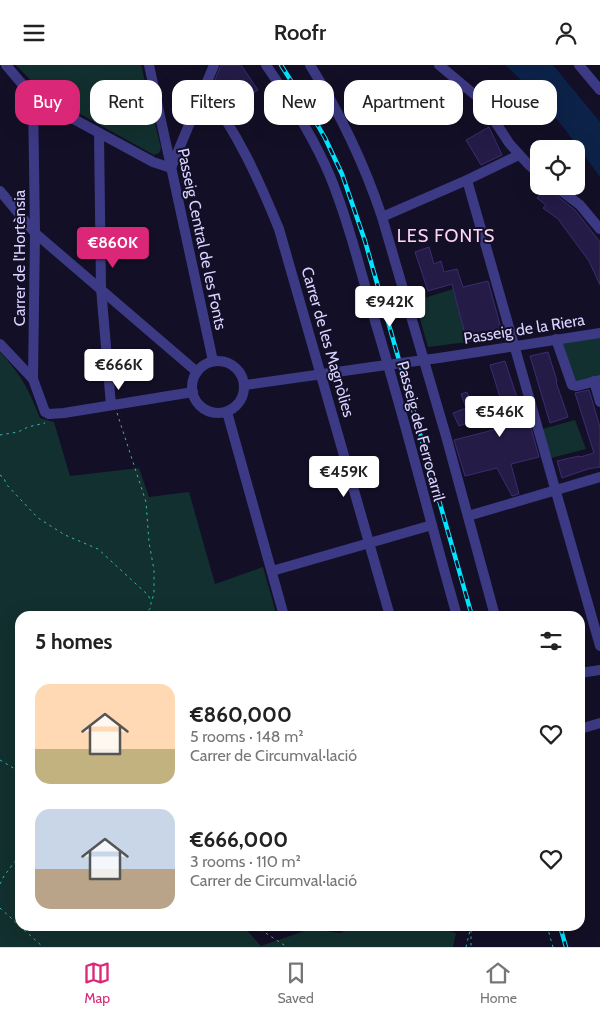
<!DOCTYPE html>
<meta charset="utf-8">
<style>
:root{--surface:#fff;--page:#f2f2f2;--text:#222;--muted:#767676;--line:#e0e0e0;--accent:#db2777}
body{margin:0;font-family:Cabin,sans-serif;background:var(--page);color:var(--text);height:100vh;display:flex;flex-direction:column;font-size:19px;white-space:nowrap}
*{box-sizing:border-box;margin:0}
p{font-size:16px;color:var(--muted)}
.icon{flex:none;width:28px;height:28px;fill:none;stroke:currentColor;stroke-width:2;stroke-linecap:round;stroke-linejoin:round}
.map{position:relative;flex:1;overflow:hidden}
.panel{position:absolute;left:15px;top:546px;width:570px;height:320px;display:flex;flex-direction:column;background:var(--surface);border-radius:15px;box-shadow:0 5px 20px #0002}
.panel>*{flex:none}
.banner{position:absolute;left:15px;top:15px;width:570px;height:45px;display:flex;gap:10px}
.controls{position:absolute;left:530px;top:75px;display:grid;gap:10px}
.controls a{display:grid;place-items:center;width:55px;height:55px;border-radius:10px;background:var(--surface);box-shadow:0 5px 20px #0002;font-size:25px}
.price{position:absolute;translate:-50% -42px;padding:0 11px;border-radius:5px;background:#fff;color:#222;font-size:16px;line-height:32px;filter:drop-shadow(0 1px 2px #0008)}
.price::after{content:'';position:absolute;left:50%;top:30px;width:15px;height:11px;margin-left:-8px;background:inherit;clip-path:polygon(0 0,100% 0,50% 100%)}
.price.current{background:var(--accent);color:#fff}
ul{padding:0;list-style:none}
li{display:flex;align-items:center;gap:15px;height:125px;padding:0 20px}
li span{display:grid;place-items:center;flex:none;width:140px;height:100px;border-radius:15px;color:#555}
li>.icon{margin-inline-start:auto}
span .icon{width:60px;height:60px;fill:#fffc;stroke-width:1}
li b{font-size:21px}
h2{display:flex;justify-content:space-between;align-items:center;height:60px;padding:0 20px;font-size:21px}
.chip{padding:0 18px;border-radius:15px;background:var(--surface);box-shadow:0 5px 20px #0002;font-size:18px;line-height:45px}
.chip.current{background:var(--accent);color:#fff}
header{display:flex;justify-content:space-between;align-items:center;height:65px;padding:0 20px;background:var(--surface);font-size:22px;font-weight:600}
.tab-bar{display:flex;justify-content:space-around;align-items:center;height:70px;border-top:1px solid var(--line);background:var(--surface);font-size:14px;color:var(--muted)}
.tab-bar a{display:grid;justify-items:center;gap:2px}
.tab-bar .current{color:var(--accent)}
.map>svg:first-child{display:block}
.green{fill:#12302f}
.water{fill:#0c2248}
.building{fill:#241b47;stroke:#3b2d73}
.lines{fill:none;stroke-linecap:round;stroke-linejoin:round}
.path{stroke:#2fb8b0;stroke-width:1;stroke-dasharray:2.5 4;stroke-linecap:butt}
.minor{stroke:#3d3a85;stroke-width:10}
.rail-casing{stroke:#00e5ff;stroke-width:4.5}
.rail{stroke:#130f26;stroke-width:2.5;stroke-dasharray:8;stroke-linecap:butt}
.minor-bridge{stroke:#3d3a85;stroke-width:10}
.labels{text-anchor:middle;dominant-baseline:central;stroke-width:4;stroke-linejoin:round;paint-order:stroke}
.street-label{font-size:16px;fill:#d9d4ff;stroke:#130f26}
.neighbourhood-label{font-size:18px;letter-spacing:1px;fill:#ffd6f0;stroke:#130f26}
</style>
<header><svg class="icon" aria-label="menu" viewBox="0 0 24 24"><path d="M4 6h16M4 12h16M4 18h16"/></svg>Roofr<svg class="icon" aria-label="person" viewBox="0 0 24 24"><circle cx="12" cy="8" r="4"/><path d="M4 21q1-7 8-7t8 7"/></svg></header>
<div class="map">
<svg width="600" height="882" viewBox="0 0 600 882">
<rect width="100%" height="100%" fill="#130f26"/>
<g class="green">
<polygon points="16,0 141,0 161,83 159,88 154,90 44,29"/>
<polygon points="453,224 467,277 428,282 415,236"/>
<polygon points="600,268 600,315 577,321 556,274"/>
<path d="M0 287C22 311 28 323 40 353L54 357 70 411 139 403 149 432 189 427 215 519 263 502 277 551H20V861H243L261 881 310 864 340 868 355 861H430L456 868 453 882H0Z"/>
<polygon points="575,355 586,384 547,394 539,365"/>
</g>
<path class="water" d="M505 0H553L600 57V112C570 70 544 34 505 0Z"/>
<g class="building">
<polygon points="221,0 241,0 258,25 231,42 223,31 219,33 212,22"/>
<polygon points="489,62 502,90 481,100 466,75"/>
<polygon points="547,121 551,126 575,145 600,177 600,220 589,196 558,154 543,143 546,140 537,133"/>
<polygon points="429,182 434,199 441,196 444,207 457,204 463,222 488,216 502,267 467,277 452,219 428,226 415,187"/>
<polygon points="548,287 557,316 556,317 568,352 550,358 530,291"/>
<polygon points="505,296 525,357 529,356 539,392 511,399 519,429 512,431 497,403 465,411 454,375 509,361 490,300"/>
<polygon points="589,325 600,362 600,402 588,404 562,413 557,396 579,391 580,392 594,388 575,328"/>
<polygon points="467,327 478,354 459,361 453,348 466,343 461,329"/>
</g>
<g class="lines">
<g class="path">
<polyline points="117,348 146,437 149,477 154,505 154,528 152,535"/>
<polyline points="0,370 18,367 28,362 45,358"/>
<polyline points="0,410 4,413 6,419 38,453 65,470 98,484 148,530 151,536 151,543 140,551"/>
<polyline points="0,695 20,707"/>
<polyline points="0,819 4,811 20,790"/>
<polyline points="0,843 43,882"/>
<polyline points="255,861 287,882"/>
<polyline points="547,861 553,882"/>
<polyline points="471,865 471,882"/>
<polyline points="466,882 471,861"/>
</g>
<g class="minor">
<polyline points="6,0 33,32 153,97 171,103 214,0"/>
<polyline points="149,0 213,296"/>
<path d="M266 0C290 35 313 71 330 111 349 158 361 208 375 256 405 354 429 453 457 551"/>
<path d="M310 0C340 48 364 98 382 152L446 371 495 551"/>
<polyline points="439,0 481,35 509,78 527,98 539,109"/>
<polyline points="579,0 600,25"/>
<path d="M204 24C237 66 259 115 279 164L390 551"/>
<polyline points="33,32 35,168 33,314 45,347 49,349 64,348 193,327"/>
<polyline points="99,68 101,223 111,340"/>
<polyline points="467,115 600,581"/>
<polyline points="555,121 580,140 600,164"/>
<polyline points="0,126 35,168 197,307"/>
<polyline points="382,152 467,115 519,90"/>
<polyline points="556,274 572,320 577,321 600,315"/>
<polyline points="0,279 33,314"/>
<polyline points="439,293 600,268"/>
<circle cx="218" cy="322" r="26"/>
<polyline points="594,316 600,337"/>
<polyline points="245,320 372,302"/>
<polyline points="227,347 284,551"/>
<polyline points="468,451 600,412"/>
<polyline points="272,506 432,460"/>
<polyline points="580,608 600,605"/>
<polyline points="580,664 600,658"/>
</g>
<g class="rail-casing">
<g id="rail">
<polyline points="281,0 305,38 325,73 342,109 365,176 472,551"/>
<polyline points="560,861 566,882"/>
</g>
</g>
<use href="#rail" class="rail"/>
<polyline class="minor-bridge" points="372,302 439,293"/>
</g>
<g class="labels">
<g class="street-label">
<text transform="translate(202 174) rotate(78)">Passeig Central de les Fonts</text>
<text transform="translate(19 193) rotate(-90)">Carrer de l'Hortènsia</text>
<text transform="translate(524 264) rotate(-9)">Passeig de la Riera</text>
<text transform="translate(328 277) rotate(74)">Carrer de les Magnòlies</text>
<text transform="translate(421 366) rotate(75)">Passeig del Ferrocarril</text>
</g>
<g class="neighbourhood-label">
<text x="446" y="171">LES FONTS</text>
</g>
</g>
</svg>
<div class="controls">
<a><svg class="icon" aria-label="locate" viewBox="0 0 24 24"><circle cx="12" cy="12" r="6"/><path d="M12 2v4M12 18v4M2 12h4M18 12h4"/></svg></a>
</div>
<b class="price current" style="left:113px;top:204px">€860K</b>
<b class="price" style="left:390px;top:263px">€942K</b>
<b class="price" style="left:119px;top:326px">€666K</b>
<b class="price" style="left:500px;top:373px">€546K</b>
<b class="price" style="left:344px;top:433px">€459K</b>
<div class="banner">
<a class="chip current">Buy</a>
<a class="chip">Rent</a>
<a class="chip">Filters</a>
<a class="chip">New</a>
<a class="chip">Apartment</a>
<a class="chip">House</a>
</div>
<section class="panel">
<h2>5 homes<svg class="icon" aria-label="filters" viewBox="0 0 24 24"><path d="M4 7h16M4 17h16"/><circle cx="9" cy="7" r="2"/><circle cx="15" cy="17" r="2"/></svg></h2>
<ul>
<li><span style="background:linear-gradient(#ffd9b3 65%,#c2b280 0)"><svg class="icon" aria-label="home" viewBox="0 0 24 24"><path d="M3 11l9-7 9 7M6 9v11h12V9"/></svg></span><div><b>€860,000</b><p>5 rooms · 148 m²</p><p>Carrer de Circumval·lació</p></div><svg class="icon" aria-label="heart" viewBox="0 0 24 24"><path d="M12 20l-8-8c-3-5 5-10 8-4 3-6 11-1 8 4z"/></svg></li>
<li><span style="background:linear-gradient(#c9d6e8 60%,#b9a48a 0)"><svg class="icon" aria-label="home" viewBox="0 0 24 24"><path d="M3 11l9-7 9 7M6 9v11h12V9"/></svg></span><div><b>€666,000</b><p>3 rooms · 110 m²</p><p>Carrer de Circumval·lació</p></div><svg class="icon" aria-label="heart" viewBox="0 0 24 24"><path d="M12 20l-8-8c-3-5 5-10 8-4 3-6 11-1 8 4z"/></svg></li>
</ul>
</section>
</div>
<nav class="tab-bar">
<a class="current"><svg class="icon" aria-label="map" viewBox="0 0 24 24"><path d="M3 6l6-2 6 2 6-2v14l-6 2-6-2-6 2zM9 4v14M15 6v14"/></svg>Map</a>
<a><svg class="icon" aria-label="saved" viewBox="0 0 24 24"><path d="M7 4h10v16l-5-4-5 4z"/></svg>Saved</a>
<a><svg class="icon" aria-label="home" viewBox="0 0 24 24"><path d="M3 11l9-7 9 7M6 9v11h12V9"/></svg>Home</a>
</nav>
